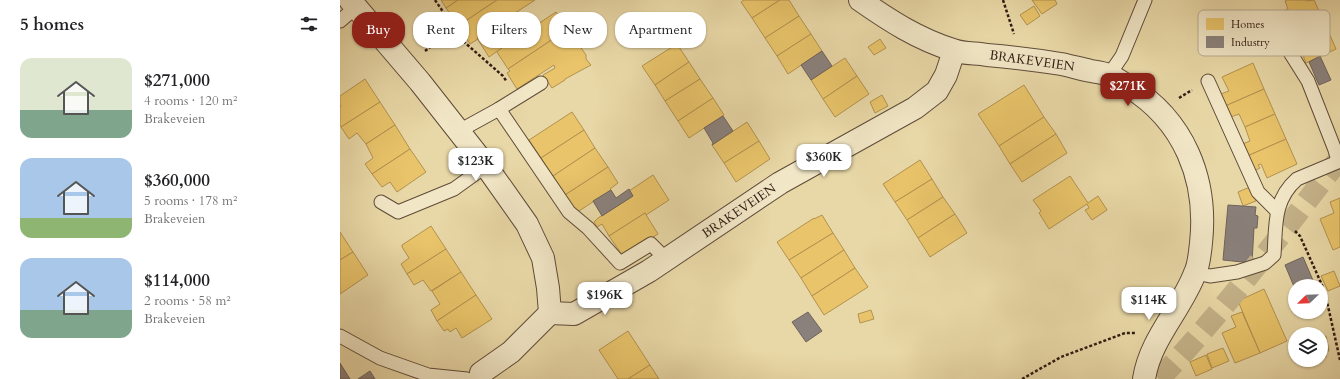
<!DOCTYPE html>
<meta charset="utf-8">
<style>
:root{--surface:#fff;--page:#f2f2f2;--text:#202124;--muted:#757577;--accent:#8f2418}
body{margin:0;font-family:Cardo,serif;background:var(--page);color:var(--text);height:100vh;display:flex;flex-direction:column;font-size:15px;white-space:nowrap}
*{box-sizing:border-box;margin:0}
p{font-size:13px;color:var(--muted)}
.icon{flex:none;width:22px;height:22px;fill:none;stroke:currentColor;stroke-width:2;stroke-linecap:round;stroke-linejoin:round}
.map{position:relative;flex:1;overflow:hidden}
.drawer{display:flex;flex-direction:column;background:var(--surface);width:340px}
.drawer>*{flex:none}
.guide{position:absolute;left:12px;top:12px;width:380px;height:36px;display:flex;gap:8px}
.needle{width:26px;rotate:247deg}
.fabs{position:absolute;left:948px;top:279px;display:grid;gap:8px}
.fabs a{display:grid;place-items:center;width:40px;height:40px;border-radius:50%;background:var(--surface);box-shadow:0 1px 3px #0004;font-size:20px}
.price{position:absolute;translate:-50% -34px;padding:0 9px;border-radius:8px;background:#fff;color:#222;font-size:13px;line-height:26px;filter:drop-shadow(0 1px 2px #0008)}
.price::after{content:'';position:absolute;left:50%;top:24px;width:12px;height:9px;margin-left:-6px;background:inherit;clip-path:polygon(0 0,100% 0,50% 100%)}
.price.current{background:var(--accent);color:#fff}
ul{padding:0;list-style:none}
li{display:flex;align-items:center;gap:12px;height:100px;padding:0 20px}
li span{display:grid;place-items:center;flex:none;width:112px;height:80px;border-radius:12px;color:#555}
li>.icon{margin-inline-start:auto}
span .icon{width:48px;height:48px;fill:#fffc;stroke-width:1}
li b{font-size:17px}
h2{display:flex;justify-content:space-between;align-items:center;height:48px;padding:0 20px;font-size:17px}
.pill{padding:0 14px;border-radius:16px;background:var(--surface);box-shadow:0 1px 3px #0004;font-size:14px;line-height:36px}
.pill.current{background:var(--accent);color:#fff}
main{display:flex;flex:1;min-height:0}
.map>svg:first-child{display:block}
.homes{fill:#e9c46a;stroke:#b29250}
.industry{fill:#8a817c;stroke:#6f635c}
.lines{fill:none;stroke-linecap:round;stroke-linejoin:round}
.primary-tunnel{stroke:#c4b289;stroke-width:22;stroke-dasharray:22 11;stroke-linecap:butt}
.service-casing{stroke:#5e4b38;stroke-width:15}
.minor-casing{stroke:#5e4b38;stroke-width:24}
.path{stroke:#301c13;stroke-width:2.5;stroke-dasharray:3 2;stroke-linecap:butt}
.service{stroke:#f1e6c6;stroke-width:13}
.minor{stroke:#f1e6c6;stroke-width:22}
.labels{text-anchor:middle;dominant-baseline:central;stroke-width:4;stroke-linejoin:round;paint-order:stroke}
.street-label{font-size:13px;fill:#301c13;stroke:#f1e6c6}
.key{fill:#f1e6c6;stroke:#b7a990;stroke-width:1}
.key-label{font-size:11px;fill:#301c13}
</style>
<main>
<section class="drawer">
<h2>5 homes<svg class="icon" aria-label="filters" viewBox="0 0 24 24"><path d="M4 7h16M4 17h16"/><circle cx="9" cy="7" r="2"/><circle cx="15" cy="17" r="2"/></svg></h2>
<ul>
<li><span style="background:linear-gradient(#dfe7d0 65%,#7fa58c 0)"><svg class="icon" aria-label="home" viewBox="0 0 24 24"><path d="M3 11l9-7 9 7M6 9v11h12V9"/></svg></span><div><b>$271,000</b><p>4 rooms · 120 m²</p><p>Brakeveien</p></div></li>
<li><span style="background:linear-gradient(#a9c7e8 75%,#8fb573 0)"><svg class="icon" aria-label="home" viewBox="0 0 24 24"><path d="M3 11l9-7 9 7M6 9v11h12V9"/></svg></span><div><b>$360,000</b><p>5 rooms · 178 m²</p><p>Brakeveien</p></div></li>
<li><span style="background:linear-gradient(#a9c7e8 65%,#7fa58c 0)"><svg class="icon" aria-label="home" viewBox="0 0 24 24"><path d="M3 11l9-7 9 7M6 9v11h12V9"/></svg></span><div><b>$114,000</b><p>2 rooms · 58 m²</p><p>Brakeveien</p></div></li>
</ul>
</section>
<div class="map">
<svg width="1000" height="379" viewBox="0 0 1000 379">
<rect width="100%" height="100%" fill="#e9d8a7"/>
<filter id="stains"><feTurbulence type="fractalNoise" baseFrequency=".005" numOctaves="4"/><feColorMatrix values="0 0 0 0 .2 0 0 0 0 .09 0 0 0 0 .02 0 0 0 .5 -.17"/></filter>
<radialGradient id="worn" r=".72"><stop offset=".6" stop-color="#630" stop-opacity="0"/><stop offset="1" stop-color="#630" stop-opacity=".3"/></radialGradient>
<g class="homes">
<polygon points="101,0 118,0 106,8"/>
<polygon points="118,0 157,0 118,26 106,8"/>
<polygon points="157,0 195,0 137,38 138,39 130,44 118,26"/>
<polygon points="404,0 440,0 412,18 401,2"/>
<polygon points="440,0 449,0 459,16 425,38 412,18"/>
<polygon points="692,0 715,0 717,4 702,14"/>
<polygon points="947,0 965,0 966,1 974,0 985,24 950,39 947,31 952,29 943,11 948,9 945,1"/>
<polygon points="694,6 700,16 687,25 680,15"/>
<polygon points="216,12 228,29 168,69 157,52 160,49"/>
<polygon points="172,15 183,33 149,57 137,38"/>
<polygon points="459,16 471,34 437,56 425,38"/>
<polygon points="985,24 996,49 966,63 959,45 954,47 950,39"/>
<polygon points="228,29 246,55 246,59 251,65 225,79 225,80 212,88 203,75 215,68 214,65 177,89 167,73 170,71 168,69"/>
<polygon points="471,34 482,51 448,74 437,56"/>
<polygon points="540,39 546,48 534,55 528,47"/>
<polygon points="337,44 349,62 315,85 302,66"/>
<polygon points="505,58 517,76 483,99 471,80"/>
<polygon points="349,62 360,79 325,101 315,85"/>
<polygon points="913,63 924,89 883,107 878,95 889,91 882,77"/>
<polygon points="517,76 529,94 495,117 483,99"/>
<polygon points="25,79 40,102 1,127 0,125 0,107 1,106 0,104 0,96"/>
<polygon points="360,79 373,98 338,121 325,101"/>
<polygon points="684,85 704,117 659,146 638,114"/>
<polygon points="924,89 935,114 905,127 899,114 888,118 883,107"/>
<polygon points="542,95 548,106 535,113 530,102"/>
<polygon points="373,98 384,115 349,138 338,121"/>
<polygon points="40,102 55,125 26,144 17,133 9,139 1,127"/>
<polygon points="232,112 244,130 201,158 189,140"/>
<polygon points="935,114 946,139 905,157 900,145 910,141 905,127"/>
<polygon points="704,117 716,134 670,164 659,146"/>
<polygon points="407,122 419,141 384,163 372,145"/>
<polygon points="55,125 70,149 32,174 25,164 33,158 26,144"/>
<polygon points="244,130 255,148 213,176 201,158"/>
<polygon points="716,134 727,153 682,182 670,164"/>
<polygon points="946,139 957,164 927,178 921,164 918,165 920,168 912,172 905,157"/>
<polygon points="419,141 430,159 396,182 384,163"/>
<polygon points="255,148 268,167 225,195 213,176"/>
<polygon points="70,149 86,172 57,192 50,182 42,187 32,174"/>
<polygon points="580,160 592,179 555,202 543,184"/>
<polygon points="268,167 278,183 270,189 271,190 236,213 225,195"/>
<polygon points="313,175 329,200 306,215 305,213 269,236 262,224 257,227 254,222 258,218 293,196 289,191"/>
<polygon points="730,176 748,203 758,196 767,210 752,220 745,210 749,208 747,204 709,229 699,213 701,211 693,200"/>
<polygon points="592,179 603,197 567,220 555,202"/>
<polygon points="910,187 916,201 903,206 898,192"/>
<polygon points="603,197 615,214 578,238 567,220"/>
<polygon points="1000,198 1000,247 993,250 980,219 994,213 990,202"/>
<polygon points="305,213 318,234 283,256 269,236"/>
<polygon points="615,214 627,233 590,257 578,238"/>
<polygon points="482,215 493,233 449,260 437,242 474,218 474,219"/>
<polygon points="91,226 106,249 67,274 61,264 69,258 62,247 62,245"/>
<polygon points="0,232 13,252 0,260"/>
<polygon points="493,233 504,250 461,278 449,260"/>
<polygon points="106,249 121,272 91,291 83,280 74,285 67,274"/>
<polygon points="504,250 515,268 472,296 461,278"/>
<polygon points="13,252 28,275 0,294 0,260"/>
<polygon points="515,268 528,287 484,315 472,296"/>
<polygon points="994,271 1000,286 988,291 981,276"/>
<polygon points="121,272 136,295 97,321 91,310 100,304 92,291"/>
<polygon points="924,289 947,341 920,353 898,301"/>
<polygon points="136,295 152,319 122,338 116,328 110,332 108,329 104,331 97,321"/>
<polygon points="531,310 534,319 520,323 518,314"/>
<polygon points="902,312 920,353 895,363 882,333 896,327 891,316"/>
<polygon points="288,331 310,365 288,379 278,379 259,350"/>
<polygon points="986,336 989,351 985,352 986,357 981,358 981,337"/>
<polygon points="883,348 889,361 872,368 867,354"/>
<polygon points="866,355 872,369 856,376 850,362"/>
<polygon points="310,365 319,379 288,379"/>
</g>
<g class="industry">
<polygon points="482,51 492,66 471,80 461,65"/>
<polygon points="980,56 991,80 979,85 969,62"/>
<polygon points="383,116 393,131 372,145 373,143 364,128"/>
<polygon points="289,189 293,196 262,216 253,201 271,190 276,198"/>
<polygon points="888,205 916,207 915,215 918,216 917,228 914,228 912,263 883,260"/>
<polygon points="963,257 975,285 974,286 955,286 955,289 945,265"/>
<polygon points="468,312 482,331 466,342 452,322"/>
<polygon points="0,363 10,379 0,379"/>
<polygon points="30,371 35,379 18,379"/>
</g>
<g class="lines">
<path class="primary-tunnel" d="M819 379C885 310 942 233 1000 158"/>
<g class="service-casing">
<g id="service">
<polyline points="0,21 16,7"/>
<polyline points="941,38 968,81 995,150 998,161"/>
<polyline points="769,75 782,56 805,0"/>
<polyline points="868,81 918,192 937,211"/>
<polyline points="159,109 201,83"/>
<polyline points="119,131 159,109 229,212 248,228 280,263 311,244 326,259"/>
<polyline points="41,202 58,212 114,189 146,166"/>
<path d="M856 273 870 276 897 272 925 263 934 255C936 226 933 200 957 179L1000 161"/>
<polyline points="0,336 40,358 88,375 127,379"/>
</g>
</g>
<g class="minor-casing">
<g id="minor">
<polyline points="10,0 80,82 146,166 187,224 203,258 208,288 210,313 171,352 141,373"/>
<path d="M520 0C550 21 578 39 613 50 623 54 636 53 647 55 671 57 696 60 721 64 731 66 741 69 751 71 757 72 764 73 769 75 776 78 782 83 788 86 844 120 868 179 861 243 860 252 859 265 855 273 841 310 810 339 804 379"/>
<polyline points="210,313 234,314 309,271 440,183 575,108 597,91 606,75 614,51"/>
</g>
</g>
<g class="path">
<polyline points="95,0 123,41 163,76 167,82"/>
<polyline points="663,0 674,34"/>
<polyline points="85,51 115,28"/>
<polyline points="839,98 852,90"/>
<polyline points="955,231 960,236 982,285 988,306 1000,360"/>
<polyline points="682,379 721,357 785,333 795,333"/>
</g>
<use href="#service" class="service"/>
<use href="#minor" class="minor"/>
</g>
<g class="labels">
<g class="street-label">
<text transform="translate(692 61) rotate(8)">BRAKEVEIEN</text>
<text transform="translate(399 211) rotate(-34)">BRAKEVEIEN</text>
</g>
</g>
<rect x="858" y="10" width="132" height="46" rx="6" class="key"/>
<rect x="866" y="18" width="18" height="12" fill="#e9c46a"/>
<rect x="866" y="36" width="18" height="12" fill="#8a817c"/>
<g class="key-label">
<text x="891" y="28">Homes</text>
<text x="891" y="46">Industry</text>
</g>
<rect width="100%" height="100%" filter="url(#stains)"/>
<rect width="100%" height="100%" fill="url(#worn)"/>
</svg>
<div class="fabs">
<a><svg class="needle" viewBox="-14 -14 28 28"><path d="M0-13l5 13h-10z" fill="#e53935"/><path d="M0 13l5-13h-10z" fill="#757577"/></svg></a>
<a><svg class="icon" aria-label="layers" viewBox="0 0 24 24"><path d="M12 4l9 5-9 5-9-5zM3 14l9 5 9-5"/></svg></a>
</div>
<b class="price current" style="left:788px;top:107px">$271K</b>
<b class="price" style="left:484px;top:178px">$360K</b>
<b class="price" style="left:136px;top:182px">$123K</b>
<b class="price" style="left:265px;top:316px">$196K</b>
<b class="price" style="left:809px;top:321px">$114K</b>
<div class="guide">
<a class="pill current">Buy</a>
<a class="pill">Rent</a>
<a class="pill">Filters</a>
<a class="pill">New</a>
<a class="pill">Apartment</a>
</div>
</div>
</main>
